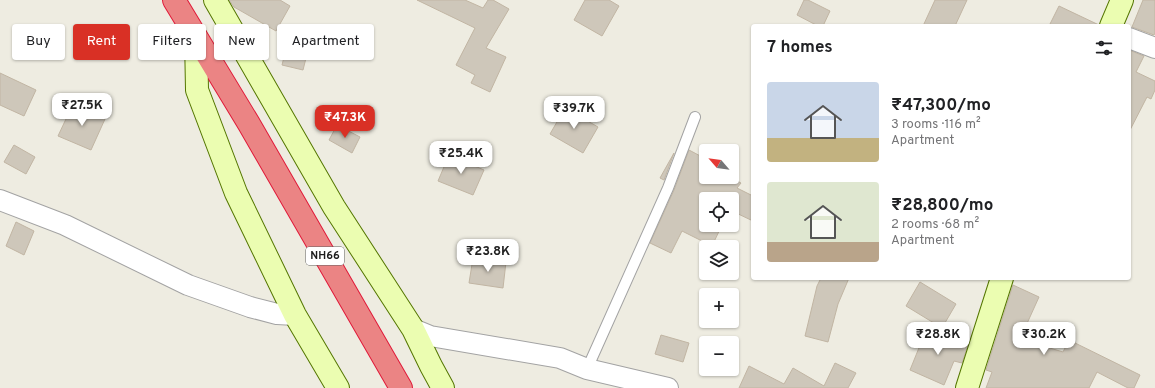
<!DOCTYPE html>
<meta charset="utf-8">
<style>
:root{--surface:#fff;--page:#f2f2f2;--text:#202124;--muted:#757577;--accent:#d93025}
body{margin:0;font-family:Overpass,sans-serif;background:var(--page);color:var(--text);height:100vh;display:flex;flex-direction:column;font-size:15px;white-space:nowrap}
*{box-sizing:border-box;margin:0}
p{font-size:13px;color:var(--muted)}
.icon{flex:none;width:22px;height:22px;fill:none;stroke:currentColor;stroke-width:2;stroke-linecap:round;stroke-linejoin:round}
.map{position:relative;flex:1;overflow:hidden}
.drawer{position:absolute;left:751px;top:24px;width:380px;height:256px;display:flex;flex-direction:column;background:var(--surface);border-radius:4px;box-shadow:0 1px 3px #0004}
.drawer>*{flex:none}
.hud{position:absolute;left:12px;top:24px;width:380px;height:36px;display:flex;gap:8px}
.needle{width:26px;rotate:298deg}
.buttons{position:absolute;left:699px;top:144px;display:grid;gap:8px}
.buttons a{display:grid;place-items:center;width:40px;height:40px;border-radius:4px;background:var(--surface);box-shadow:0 1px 3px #0004;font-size:20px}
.price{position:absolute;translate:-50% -34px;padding:0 9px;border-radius:8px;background:#fff;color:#222;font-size:13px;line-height:26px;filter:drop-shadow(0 1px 2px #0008)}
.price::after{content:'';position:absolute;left:50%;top:24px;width:12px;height:9px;margin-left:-6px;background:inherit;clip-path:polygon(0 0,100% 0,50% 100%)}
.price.selected{background:var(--accent);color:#fff}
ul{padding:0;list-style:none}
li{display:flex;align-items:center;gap:12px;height:100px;padding:0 16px}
li span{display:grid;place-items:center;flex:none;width:112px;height:80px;border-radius:4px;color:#555}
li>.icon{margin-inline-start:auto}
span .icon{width:48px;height:48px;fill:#fffc;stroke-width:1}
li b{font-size:17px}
h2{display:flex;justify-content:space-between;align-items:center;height:48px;padding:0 16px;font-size:17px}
.tag{padding:0 14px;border-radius:4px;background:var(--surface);box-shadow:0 1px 3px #0004;font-size:14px;line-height:36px}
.tag.selected{background:var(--accent);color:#fff}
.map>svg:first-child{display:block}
.building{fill:#cec7ba;stroke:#c1b5a3}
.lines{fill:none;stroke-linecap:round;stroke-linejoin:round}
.lane-casing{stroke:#a3a3a3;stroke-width:12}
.street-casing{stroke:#a3a3a3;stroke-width:22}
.secondary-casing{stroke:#547600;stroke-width:24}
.highway-casing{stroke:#e01a39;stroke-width:24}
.lane{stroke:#fff;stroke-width:10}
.street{stroke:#fff;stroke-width:20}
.secondary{stroke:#ebfdb1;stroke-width:22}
.highway{stroke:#eb8484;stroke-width:22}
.labels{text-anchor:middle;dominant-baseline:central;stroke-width:4;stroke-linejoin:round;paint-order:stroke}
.shield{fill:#fff;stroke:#606060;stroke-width:1}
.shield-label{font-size:11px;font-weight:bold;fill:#1c1c1c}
</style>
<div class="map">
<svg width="1155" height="388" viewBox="0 0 1155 388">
<rect width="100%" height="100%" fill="#eeece1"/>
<g class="building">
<polygon points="229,0 280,0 290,6 276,31 234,7"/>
<polygon points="417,0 465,0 483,8 488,0 493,0 509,9 486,48 506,57 490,92 471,83 475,75 456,65 475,28"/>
<polygon points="585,0 609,0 619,6 602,36 574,20"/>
<polygon points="804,0 808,0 830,11 823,26 818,26 797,15"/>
<polygon points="935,0 967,0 955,26 923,26"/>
<polygon points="1143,0 1155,0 1155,33 1154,35 1132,27"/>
<polygon points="1059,6 1099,25 1099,26 1049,26"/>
<polygon points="288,41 309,46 303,70 282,65"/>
<polygon points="1129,50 1144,56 1136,72 1155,81 1155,90 1151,99 1147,97 1129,132"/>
<polygon points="0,73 36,90 24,116 0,105"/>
<polygon points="73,104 105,119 91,150 58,136"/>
<polygon points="565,108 598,127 583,153 550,134"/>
<polygon points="337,125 360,137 352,153 329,140"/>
<polygon points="14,145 35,157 26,174 4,162"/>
<polygon points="689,150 706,159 706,177 730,177 741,183 737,188 753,196 753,221 732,211 732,199 706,199 706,225 722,225 712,246 682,231 671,253 650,243 674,190"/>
<polygon points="674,153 664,180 660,178"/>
<polygon points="449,155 484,170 473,195 438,181"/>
<polygon points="16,222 34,231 24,255 6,246"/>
<polygon points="473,258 506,262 503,288 469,283"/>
<polygon points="821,278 849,278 838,304 828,342 805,336 817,286"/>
<polygon points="920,282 956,304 942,328 906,306"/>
<polygon points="1013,285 1039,297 1020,339 1063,352 1069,340 1140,375 1134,388 1128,388 1097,372 1089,388 986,388 992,372 986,370"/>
<polygon points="927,328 968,345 962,363 954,361 944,385 910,370"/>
<polygon points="661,335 689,343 683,362 655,354"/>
<polygon points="835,363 856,373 848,388 739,388 749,366 784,384 793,368 824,386"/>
</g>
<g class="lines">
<g class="lane-casing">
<polyline id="lane" points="587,369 668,188 695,117"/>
</g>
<g class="street-casing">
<g id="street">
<polyline points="1129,38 1155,48"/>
<polyline points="0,200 65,225 188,285 250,307 277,314 295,315"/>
<polyline points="413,329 430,336 560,358 587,369 668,388"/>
</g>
</g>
<g class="secondary-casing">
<g id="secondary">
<polyline points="215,0 334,207 413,329 431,366 443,388"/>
<polyline points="1111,26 1122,0"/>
<polyline points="196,37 197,90 236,193 295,315 338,388"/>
<polyline points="967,388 1002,278"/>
</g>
</g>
<g class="highway-casing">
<polyline id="highway" points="174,0 249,124 401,388"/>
</g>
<use href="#lane" class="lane"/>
<use href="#street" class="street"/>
<use href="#secondary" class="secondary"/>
<use href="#highway" class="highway"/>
</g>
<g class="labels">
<rect class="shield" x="306" y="247" width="38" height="18" rx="3"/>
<g class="shield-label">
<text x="325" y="256">NH66</text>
</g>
</g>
</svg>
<div class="buttons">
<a><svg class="needle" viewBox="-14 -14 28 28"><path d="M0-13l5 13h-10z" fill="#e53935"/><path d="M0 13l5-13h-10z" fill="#757577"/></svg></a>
<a><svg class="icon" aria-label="locate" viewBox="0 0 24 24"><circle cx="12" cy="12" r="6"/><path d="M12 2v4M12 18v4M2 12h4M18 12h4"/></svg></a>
<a><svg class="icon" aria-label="layers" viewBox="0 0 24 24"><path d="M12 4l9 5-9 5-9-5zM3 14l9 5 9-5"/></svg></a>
<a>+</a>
<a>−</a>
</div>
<b class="price" style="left:82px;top:127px">₹27.5K</b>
<b class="price" style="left:574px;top:130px">₹39.7K</b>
<b class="price selected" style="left:345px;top:139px">₹47.3K</b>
<b class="price" style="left:461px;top:175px">₹25.4K</b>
<b class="price" style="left:488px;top:273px">₹23.8K</b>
<b class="price" style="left:938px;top:356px">₹28.8K</b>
<b class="price" style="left:1044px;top:356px">₹30.2K</b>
<div class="hud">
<a class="tag">Buy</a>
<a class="tag selected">Rent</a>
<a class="tag">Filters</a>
<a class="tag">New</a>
<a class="tag">Apartment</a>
</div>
<section class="drawer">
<h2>7 homes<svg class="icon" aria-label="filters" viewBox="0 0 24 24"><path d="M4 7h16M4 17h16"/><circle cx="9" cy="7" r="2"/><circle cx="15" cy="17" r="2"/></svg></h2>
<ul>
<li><span style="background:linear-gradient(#c9d6e8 70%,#c2b280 0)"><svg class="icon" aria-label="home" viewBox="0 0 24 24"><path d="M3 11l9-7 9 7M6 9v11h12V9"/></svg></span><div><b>₹47,300/mo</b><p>3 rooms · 116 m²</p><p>Apartment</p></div></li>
<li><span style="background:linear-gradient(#dfe7d0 75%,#b9a48a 0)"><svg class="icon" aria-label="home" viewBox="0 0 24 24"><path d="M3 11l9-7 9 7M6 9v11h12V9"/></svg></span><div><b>₹28,800/mo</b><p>2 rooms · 68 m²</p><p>Apartment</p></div></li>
</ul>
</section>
</div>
